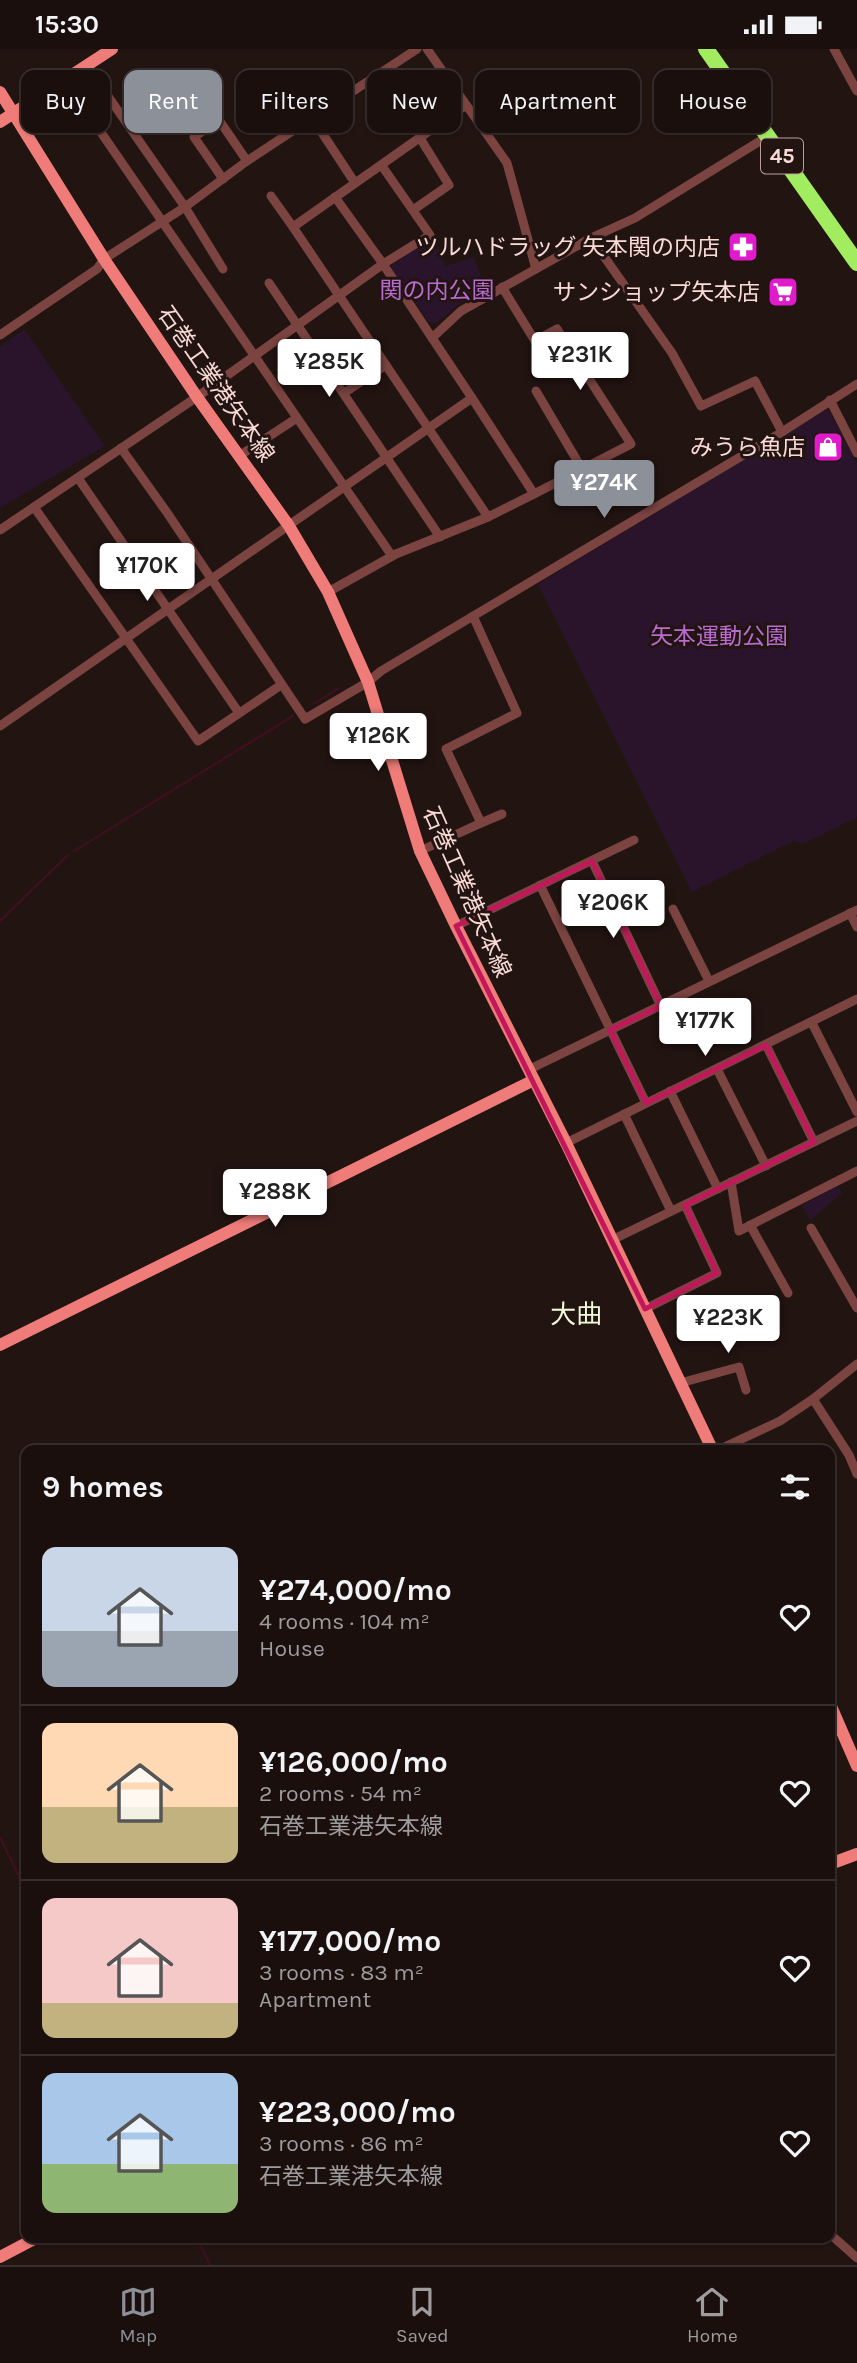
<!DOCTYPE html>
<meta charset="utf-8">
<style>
:root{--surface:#1a0f0d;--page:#271d1b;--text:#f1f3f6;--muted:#9f9c9d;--line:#382f2e;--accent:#8c9099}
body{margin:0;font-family:Karla,"Noto Sans JP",sans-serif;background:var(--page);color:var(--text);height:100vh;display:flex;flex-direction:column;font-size:26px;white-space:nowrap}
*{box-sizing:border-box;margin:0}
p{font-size:23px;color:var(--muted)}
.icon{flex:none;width:38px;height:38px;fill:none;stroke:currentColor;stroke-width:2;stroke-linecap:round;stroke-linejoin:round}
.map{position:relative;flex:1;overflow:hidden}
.drawer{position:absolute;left:21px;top:1396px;width:814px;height:798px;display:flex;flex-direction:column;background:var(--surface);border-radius:14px;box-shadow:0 2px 5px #0004,0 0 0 2px var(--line)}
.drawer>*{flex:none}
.banner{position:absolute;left:21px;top:21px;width:816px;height:63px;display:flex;gap:14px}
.price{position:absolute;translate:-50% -60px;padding:0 16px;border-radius:7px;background:#fff;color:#222;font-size:23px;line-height:46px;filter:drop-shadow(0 2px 4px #0008)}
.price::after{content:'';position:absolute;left:50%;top:42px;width:21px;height:16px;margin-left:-10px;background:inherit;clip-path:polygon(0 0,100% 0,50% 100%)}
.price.active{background:var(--accent);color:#fff}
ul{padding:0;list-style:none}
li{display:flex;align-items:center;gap:21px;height:175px;padding:0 21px}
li+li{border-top:2px solid var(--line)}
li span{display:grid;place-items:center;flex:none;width:196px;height:140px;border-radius:14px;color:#555}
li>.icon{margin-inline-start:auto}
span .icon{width:84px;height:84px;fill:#fffc;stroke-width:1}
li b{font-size:30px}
h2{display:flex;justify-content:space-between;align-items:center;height:84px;padding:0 21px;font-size:30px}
.pill{padding:0 24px;border-radius:14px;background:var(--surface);box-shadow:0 2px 5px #0004,0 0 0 2px var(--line);font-size:24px;line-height:63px}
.pill.active{background:var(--accent);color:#fff}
.status{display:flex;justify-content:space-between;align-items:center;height:49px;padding:0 35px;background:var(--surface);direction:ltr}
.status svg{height:19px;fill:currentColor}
.menu{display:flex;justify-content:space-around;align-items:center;height:98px;border-top:2px solid var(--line);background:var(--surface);font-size:19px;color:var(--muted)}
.menu a{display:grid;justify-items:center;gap:4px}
.menu .active{color:var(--accent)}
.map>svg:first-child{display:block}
.green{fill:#2a142b}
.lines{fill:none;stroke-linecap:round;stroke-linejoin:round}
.stream{stroke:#3c101f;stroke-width:2.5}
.street{stroke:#7b4441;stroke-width:9}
.secondary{stroke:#ef7c78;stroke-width:12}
.highway{stroke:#a2ec5f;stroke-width:16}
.marked{fill:none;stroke:#c2185b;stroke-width:5;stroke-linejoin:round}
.labels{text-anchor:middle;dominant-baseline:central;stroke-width:6;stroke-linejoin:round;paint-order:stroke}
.shield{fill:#221411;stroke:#b99f9b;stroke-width:2}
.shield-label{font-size:21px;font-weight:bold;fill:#fadad6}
.poi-label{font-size:23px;fill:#fadad6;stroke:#221411;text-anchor:end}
.park-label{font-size:23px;fill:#b96bd1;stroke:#221411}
.street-label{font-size:23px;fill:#fadad6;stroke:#221411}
.quarter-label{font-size:26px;fill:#eefad8;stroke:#221411}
</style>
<div class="status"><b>15:30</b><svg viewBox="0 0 49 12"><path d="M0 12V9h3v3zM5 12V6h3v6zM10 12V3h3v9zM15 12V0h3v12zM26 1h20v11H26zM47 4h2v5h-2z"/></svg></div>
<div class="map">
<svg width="857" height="2216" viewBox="0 0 857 2216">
<rect width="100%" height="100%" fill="#221411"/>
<g class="green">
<polygon points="434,187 445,217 474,208 485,240 458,256 435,275 429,273 392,221 392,216"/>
<polygon points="24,280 105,397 0,459 0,298"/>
<polygon points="828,360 857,414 857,768 803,795 793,792 692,843 538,535"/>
<polygon points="838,1137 842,1144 810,1171 802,1156"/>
</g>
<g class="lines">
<g class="stream">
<polyline points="315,654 339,639"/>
<polyline points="74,802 293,667"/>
<polyline points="0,872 68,806"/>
<polyline points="0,1788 26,1842"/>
<polyline points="197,2189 210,2216"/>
</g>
<g class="street">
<polyline points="427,0 507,114 536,220"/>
<polyline points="834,0 857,42"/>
<polyline points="87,17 185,158 223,220"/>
<polyline points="65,31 392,507"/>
<polyline points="313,70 355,134"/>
<polyline points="223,130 194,88 219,71 247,112"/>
<polyline points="271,147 293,178"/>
<polyline points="335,148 383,215 430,186 382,117"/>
<polyline points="413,161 449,136 420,89"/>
<polyline points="591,189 672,304 701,357 755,332 782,383"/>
<polyline points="269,234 440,488"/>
<polyline points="502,238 535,292 557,280 631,395 534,445"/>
<polyline points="0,286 97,220 104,210 185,158 247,112 417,0"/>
<polyline points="432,289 461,262 591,189 635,169 768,87"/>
<polyline points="536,342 582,420"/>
<polyline points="344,344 386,316"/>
<polyline points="472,349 534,445 488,468"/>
<polyline points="830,351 857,404"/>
<polyline points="121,399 168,465 305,670 368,633 381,622 782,383 857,335"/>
<polyline points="239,407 297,369"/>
<polyline points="78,429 239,664"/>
<polyline points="34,458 198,692 281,636"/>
<polyline points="0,481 197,348 383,215 472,349 0,677"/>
<polyline points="328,543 396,505 488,468 293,178 466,56"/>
<polyline points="481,774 502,765"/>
<polyline points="420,802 481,774 446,700 517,664 473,567"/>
<polyline points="592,812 661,957"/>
<polyline points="540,836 646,1054"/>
<polyline points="673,860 709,932"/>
<polyline points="850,864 857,878"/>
<polyline points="456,877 634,791"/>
<polyline points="812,974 857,1063"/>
<polyline points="766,996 814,1093"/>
<polyline points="717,1020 766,1117"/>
<polyline points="528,1021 857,861"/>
<polyline points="670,1042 718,1140"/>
<polyline points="624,1065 671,1162"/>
<polyline points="566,1094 857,950"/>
<polyline points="731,1133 739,1182 857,1122"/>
<polyline points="750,1176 788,1244"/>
<polyline points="811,1179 857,1259"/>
<polyline points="612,1191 857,1072"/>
<polyline points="645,1260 717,1224 685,1156"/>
<polyline points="680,1334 739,1318 746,1341"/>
<polyline points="813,1350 849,1406 857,1425"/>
<polyline points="716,1402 780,1372 813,1350 857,1315"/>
<polyline points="830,2185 857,2209"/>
</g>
<g class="secondary">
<polyline points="0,43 104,210 197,348 289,477 328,543 368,633 420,802 456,877 566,1094 713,1402"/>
<polyline points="0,73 112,0"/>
<polyline points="0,1296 534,1031"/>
<polyline points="830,1655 857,1717"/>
<polyline points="830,1815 857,1805"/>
<polyline points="0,2208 36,2189"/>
</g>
<polyline class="highway" points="706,0 857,214"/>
</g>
<path class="marked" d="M592 812 661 957 610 981 646 1054 766 996 814 1093 685 1156 717 1224 645 1260 456 877Z"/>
<defs>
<g id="pharmacy-square" transform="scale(1.575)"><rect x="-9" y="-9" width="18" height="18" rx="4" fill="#e11bcc" stroke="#221411"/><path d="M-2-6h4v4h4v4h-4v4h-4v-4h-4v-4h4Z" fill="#fff"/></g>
<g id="supermarket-square" transform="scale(1.575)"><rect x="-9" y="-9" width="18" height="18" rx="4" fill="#e11bcc" stroke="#221411"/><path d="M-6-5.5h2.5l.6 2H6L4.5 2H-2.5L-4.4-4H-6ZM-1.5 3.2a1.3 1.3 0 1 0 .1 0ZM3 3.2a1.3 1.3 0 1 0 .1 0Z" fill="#fff"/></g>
<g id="shop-square" transform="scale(1.575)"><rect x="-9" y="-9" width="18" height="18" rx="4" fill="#e11bcc" stroke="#221411"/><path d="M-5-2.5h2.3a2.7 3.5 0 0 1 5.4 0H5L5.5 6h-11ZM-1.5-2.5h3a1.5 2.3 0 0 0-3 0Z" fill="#fff"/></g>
</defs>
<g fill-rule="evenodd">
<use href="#pharmacy-square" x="743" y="198"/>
<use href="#supermarket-square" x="783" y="243"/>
<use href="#shop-square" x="828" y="398"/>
</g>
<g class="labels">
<rect class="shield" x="761" y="89.5" width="42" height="35" rx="5"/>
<g class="shield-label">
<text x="782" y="107">45</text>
</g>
<g class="poi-label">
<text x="720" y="198">ツルハドラッグ 矢本関の内店</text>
<text x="760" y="243">サンショップ矢本店</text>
<text x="805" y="398">みうら魚店</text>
</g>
<g class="park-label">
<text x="437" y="241">関の内公園</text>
<text x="719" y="587">矢本運動公園</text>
</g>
<g class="street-label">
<text transform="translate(216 335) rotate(55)">石巻工業港矢本線</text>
<text transform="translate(467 843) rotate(66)">石巻工業港矢本線</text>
</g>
<g class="quarter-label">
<text x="576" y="1265">大曲</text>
</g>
</g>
</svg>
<b class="price" style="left:580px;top:343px">¥231K</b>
<b class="price" style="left:329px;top:350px">¥285K</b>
<b class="price active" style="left:604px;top:471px">¥274K</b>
<b class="price" style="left:147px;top:554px">¥170K</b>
<b class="price" style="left:378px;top:724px">¥126K</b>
<b class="price" style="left:613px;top:891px">¥206K</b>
<b class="price" style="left:705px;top:1009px">¥177K</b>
<b class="price" style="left:275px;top:1180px">¥288K</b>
<b class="price" style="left:728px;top:1306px">¥223K</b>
<div class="banner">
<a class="pill">Buy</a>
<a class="pill active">Rent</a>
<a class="pill">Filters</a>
<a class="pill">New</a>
<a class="pill">Apartment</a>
<a class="pill">House</a>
</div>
<section class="drawer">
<h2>9 homes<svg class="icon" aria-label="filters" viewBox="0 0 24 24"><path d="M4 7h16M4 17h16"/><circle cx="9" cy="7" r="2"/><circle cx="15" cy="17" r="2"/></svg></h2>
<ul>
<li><span style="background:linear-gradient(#c9d6e8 60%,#9aa5b1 0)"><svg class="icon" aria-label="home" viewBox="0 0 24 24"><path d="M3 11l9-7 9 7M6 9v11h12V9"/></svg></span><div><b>¥274,000/mo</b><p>4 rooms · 104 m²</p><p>House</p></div><svg class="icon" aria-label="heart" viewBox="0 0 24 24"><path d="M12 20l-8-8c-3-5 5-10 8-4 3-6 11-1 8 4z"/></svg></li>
<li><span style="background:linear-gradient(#ffd9b3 60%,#c2b280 0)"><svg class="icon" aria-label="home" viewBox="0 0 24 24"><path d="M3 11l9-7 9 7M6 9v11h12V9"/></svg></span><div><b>¥126,000/mo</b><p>2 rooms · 54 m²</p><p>石巻工業港矢本線</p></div><svg class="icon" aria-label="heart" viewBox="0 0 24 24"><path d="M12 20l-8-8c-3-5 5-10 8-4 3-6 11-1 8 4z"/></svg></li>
<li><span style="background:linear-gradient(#f6c9c9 75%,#c2b280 0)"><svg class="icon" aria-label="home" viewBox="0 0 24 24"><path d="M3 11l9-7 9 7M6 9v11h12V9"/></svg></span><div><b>¥177,000/mo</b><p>3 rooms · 83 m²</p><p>Apartment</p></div><svg class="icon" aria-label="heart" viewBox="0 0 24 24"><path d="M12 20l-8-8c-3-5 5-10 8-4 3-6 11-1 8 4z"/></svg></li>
<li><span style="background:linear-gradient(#a9c7e8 65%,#8fb573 0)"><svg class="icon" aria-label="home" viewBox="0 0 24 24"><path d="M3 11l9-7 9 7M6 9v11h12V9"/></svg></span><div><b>¥223,000/mo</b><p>3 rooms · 86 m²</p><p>石巻工業港矢本線</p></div><svg class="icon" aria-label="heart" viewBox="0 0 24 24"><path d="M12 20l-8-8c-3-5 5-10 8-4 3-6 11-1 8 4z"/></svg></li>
</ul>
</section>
</div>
<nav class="menu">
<a class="active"><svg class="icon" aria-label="map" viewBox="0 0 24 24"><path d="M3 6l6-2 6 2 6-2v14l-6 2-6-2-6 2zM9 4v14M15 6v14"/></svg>Map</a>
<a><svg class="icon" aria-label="saved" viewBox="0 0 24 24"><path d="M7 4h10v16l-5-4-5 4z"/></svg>Saved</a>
<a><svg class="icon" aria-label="home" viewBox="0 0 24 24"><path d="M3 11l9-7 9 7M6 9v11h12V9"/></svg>Home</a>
</nav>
